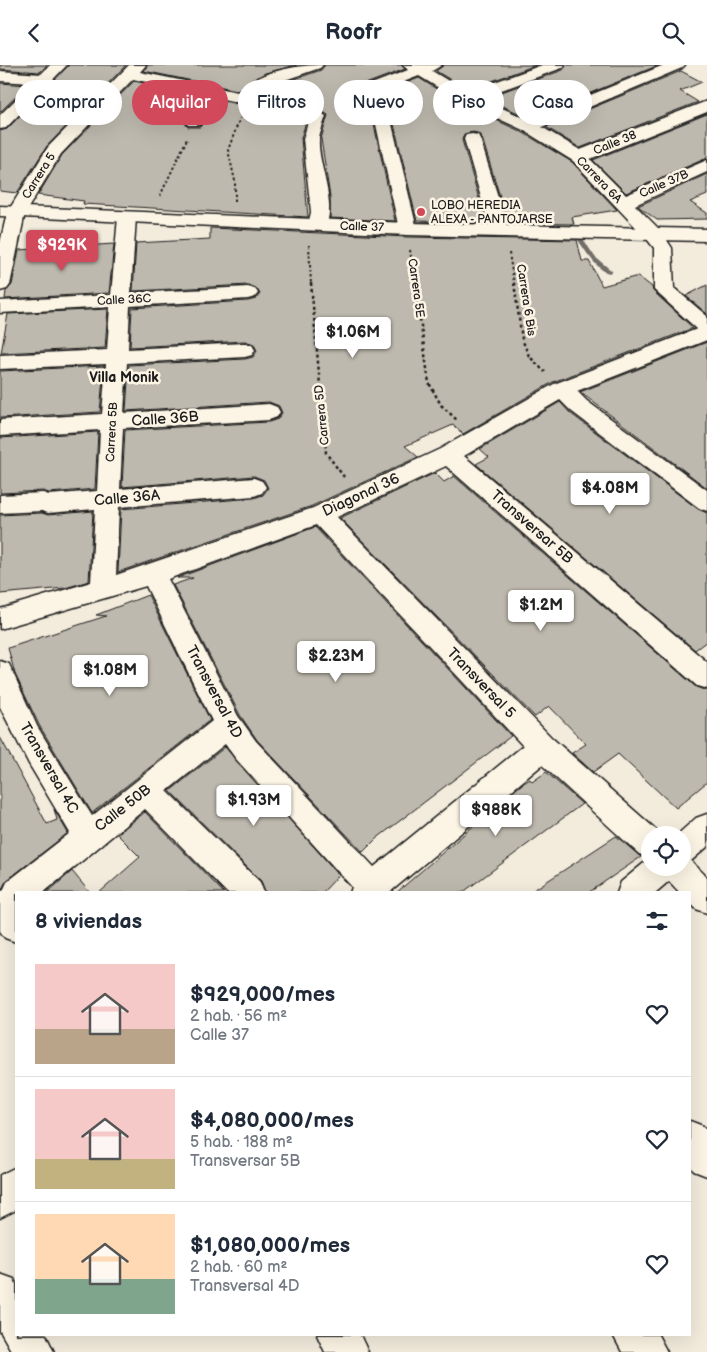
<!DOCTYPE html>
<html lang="es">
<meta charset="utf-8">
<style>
:root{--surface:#fff;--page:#f2f2f3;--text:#1f2937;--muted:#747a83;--line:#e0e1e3;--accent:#d1495b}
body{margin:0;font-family:"Balsamiq Sans",sans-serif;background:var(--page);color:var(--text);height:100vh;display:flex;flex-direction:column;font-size:19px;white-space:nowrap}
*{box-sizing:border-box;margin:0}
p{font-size:16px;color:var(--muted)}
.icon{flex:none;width:28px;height:28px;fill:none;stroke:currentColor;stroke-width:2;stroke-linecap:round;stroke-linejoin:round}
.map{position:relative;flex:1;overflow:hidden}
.sheet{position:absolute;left:15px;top:826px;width:676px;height:445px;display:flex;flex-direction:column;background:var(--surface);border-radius:0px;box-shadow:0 5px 20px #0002}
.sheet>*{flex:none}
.hud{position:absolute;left:15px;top:15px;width:678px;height:45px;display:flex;gap:10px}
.tools{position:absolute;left:641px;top:761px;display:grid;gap:10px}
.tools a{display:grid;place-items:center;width:50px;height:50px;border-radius:50%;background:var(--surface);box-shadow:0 5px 20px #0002;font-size:25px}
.price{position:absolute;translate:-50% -42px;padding:0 11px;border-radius:5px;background:#fff;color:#222;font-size:16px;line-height:32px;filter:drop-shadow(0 1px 2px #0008)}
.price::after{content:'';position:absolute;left:50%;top:30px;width:15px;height:11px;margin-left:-8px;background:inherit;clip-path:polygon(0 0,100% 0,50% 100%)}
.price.active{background:var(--accent);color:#fff}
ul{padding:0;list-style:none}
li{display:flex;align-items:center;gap:15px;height:125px;padding:0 20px}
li+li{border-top:1px solid var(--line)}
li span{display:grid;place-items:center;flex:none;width:140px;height:100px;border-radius:0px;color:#555}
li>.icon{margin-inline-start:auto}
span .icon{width:60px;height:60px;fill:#fffc;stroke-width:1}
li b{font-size:21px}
h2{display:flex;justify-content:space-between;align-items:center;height:60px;padding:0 20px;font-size:21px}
.pill{padding:0 18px;border-radius:22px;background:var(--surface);box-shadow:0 5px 20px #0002;font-size:18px;line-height:45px}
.pill.active{background:var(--accent);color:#fff}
header{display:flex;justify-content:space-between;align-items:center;height:65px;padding:0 20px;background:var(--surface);font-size:22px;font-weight:800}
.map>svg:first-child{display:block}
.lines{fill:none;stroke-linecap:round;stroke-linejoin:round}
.stream{fill:#716e68;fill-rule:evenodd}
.building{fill:#beb9ae;stroke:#1c1c1c}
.minor-casing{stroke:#1c1c1c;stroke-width:3}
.major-casing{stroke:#1c1c1c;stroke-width:3}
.path-far1{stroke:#1c1c1c;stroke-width:2;stroke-dasharray:2.5 2.5;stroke-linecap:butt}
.path{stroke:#1c1c1c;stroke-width:2.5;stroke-dasharray:3 3;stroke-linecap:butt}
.minor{fill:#fcf5e5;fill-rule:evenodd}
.major{fill:#fcf5e5;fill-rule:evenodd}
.poi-dot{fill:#d1495b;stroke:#fcf5e5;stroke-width:2}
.labels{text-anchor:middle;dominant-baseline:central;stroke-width:5;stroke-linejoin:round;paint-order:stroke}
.far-street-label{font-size:12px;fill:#1c1c1c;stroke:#fcf5e5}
.far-poi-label{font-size:12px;fill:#1c1c1c;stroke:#fcf5e5;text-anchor:start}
.far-neighbourhood-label{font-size:14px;font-weight:bold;fill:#1c1c1c;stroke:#fcf5e5}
.street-label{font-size:15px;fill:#1c1c1c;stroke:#fcf5e5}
</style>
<header><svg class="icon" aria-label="back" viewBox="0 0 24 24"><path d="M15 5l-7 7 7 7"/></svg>Roofr<svg class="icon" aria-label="search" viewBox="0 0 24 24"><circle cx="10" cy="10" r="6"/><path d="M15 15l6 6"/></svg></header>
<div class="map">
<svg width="707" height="1287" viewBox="0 0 707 1287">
<rect width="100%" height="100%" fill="#f3ecdd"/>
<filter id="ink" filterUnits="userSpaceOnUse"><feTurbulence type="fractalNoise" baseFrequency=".02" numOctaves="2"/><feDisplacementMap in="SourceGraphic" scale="10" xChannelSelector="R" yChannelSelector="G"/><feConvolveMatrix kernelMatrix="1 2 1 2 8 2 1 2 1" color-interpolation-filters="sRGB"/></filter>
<g filter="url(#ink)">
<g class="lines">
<g class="stream">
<polygon points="403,48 405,49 405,51 363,53 360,51 363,49"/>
<polygon points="458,61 462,61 496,80 491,81 458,63"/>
<path d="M579 174H583L595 192 612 206V208C599 209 585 185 578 175Z"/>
<polygon points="658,232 690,254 684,271 675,280 671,280 670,279 678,270 684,255 656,235 656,233"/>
</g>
</g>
<g class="building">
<polygon points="0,0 47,0 40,7 0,4"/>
<polygon points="69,0 126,0 47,81 17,128 0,126 0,66 7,64"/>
<polygon points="148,0 297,0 265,8 237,25 144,6"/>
<polygon points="325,0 401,0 405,4 347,26 344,31 355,38 419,13 459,38 522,67 572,97 617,145 572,152 574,159 508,158 482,73 478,68 472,67 464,69 462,75 486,158 417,156 393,55 390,50 382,48 375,51 373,55 395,156 330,153 330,132 321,74 328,50 319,44 308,50 301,73 308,152 83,139 84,136 38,130 62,90 134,16 201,31 184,57 188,62 200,62 219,35 243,40 249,37 260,26 321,5"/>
<polygon points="444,0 536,0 467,25 436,6"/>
<polygon points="567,0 659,0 529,53 485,33 563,5"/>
<polygon points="681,6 702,17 680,26 698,37 580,83 546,62"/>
<polygon points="0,18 28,20 0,47"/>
<polygon points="707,49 707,93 626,128 593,95"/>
<polygon points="707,109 707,130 690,137 707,148 707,154 657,155 638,141"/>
<polygon points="210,163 408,172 577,175 582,196 589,196 602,221 638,211 652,222 653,226 693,263 553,317 463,369 453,360 405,381 418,392 312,441 118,507 121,444 254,433 263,430 268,423 264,415 254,411 122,422 125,365 269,357 278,354 282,348 279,341 269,337 126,346 129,300 245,294 253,292 257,286 254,279 245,276 130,282 132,243 248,236 256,234 260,229 256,223 248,220 133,226 136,178 210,174"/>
<polygon points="114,179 109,228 5,234 6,226 12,220 19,185"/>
<polygon points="707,220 707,249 686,231"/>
<polygon points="108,244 105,283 1,288 8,249"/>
<polygon points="707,277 707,423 580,327"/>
<polygon points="104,301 100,347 0,353 0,306"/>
<polygon points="560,337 570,348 698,444 707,448 707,576 695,585 476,399 489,392 480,384"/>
<polygon points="98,367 95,424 49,428 43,426 0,428 0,373"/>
<polygon points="435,408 444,417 454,411 696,622 707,626 707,717 676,743 618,689 593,707 572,688 586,679 549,641 535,652 340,453"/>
<polygon points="93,446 89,516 65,523 0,529 0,450 42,448 48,450"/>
<polygon points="315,462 511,671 376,774 363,787 257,675 240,650 173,520 193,513 177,513"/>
<polygon points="148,530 210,655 92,748 39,660 15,609 8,583 106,551 96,550"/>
<polygon points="0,672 47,759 57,755 54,744 68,768 6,816 2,824 0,823"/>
<polygon points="225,682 339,810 322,828 266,828 261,816 170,726"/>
<polygon points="546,707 582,739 462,828 396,828 522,719 530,714 532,717"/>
<polygon points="145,747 224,828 99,828 140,792 117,769"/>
<polygon points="616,771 641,792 588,828 529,828"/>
<polygon points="72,806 90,828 47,828"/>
</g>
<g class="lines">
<g class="minor-casing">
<g id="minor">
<polygon points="50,0 67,0 6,63 0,64 0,50 32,18 0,16 0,6 41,9"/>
<path d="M129 0H146L140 7 238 27C257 7 295 0 323 0L320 3 259 24 248 36 242 38 218 33 200 60H188L186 56 204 30 133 14 61 89 25 148 10 220 7 224 0 226V178L7 148 48 82Z"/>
<path d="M403 0H442L432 6 467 27 542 0H565L562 3 480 33 529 55 664 0H685L682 3 542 62 580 85 707 36V47L590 94 626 130 707 95V107L635 140 661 166 672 183 674 223 707 251V275L577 326 587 336 707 425V446L699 443 571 346 560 335 464 391 707 597V624L697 621 446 401 337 452 552 673 661 769 650 770V802H682V770H677L696 753 707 749V782L691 796 707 812V848L696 844 690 837V828H680L669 816 655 828H617L621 817 650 793 639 789 542 700 389 828H350L352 822 236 694 225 679 167 726 260 817 264 828H227L145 744 43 828H16V877L5 873 0 866V825L3 826 7 817 70 768 29 699 0 642V596L9 599 37 661 92 751 212 656 146 521 0 564V544L91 517 95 444 48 448 42 446 0 448V430L43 428 49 430 97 426 100 365 0 371V355L102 349 106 299 0 304V290L107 285 110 242 0 248V236L111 230 118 152 121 148H133L136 152 131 228 248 222 255 224 258 228 255 232 248 234 130 241 128 284 245 278 252 280 255 285 252 290 245 292 127 298 124 348 269 339 277 342 280 347 277 352 269 355 123 363 120 424 254 413 262 416 266 422 262 428 254 431 119 442 116 510 313 443 440 384 554 319 697 264 654 225V183L647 174 573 96 523 65 460 36 419 11 360 34 354 36 346 31 348 28 408 5ZM316 460 523 681 374 802 256 676 238 651 168 514Z"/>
<path d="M318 46 326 51C324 58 320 67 319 74 317 99 339 142 324 164H310L308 160 311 147 303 74 310 51Z"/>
<polygon points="383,50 389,52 391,55 417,164 415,168 401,168 399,164 375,55 377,52"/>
<polygon points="472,69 478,70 480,74 509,167 507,171 493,171 491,167 464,74 466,70"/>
<polygon points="690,1056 703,1061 707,1066 707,1111 694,1106 690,1101"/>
<polygon points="16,1102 16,1145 0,1153 0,1110"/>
<polygon points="0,1209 14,1214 16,1219 16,1270 46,1270 54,1287 12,1287 0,1266"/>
<polygon points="317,1270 360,1270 368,1287 325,1287"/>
<polygon points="613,1270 658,1270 667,1287 622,1287"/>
</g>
</g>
<g class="major-casing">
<polygon id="major" points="0,141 408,158 707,164 707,176 408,170 0,151"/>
</g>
<g class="path-far1">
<polyline points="160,131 187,74"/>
<polyline points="235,136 235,116 228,85 240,53"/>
<polyline points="309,180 311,219"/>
<polyline points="410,185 415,219"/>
<polyline points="509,188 514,219"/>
</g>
<g class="path">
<polyline points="311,218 326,388 344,412"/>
<polyline points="415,218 429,318 441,340 458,356"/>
<polyline points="514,218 522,274 529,291 545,307"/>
</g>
<use href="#minor" class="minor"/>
<use href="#major" class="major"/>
</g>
</g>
<circle class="poi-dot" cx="421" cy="147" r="5"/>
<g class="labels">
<g class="far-street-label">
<text transform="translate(615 78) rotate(-22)">Calle 38</text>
<text transform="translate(39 111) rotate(-58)">Carrera 5</text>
<text transform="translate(599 115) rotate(46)">Carrera 6A</text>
<text transform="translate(664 119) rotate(-24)">Calle 37B</text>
<text transform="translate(362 162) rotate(2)">Calle 37</text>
<text transform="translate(416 223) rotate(82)">Carrera 5E</text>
<text transform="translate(124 235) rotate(-3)">Calle 36C</text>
<text transform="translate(526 235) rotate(81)">Carrera 6 Bis</text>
<text transform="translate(322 350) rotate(-96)">Carrera 5D</text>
<text transform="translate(112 367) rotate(-87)">Carrera 5B</text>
</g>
<g class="far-poi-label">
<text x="431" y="140">LOBO HEREDIA<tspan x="431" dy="14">ALEXA - PANTOJARSE</tspan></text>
</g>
<g class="far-neighbourhood-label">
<text x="124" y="312">Villa Monik</text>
</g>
<g class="street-label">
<text transform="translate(165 354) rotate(-4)">Calle 36B</text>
<text transform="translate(361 430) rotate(-25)">Diagonal 36</text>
<text transform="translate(127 433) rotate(-5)">Calle 36A</text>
<text transform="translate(532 462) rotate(41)">Transversar 5B</text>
<text transform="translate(481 618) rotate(46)">Transversal 5</text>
<text transform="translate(214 627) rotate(62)">Transversal 4D</text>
<text transform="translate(49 703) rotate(60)">Transversal 4C</text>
<text transform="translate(123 743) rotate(-38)">Calle 50B</text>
</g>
</g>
</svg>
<div class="tools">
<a><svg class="icon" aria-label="locate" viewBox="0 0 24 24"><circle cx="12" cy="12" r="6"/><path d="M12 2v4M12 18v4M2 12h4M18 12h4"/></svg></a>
</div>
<b class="price active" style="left:62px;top:207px">$929K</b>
<b class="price" style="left:353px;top:294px">$1.06M</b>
<b class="price" style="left:610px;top:450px">$4.08M</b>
<b class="price" style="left:541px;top:567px">$1.2M</b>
<b class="price" style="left:336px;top:618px">$2.23M</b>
<b class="price" style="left:110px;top:632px">$1.08M</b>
<b class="price" style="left:254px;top:762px">$1.93M</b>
<b class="price" style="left:496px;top:772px">$988K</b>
<div class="hud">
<a class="pill">Comprar</a>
<a class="pill active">Alquilar</a>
<a class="pill">Filtros</a>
<a class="pill">Nuevo</a>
<a class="pill">Piso</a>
<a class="pill">Casa</a>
</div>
<section class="sheet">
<h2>8 viviendas<svg class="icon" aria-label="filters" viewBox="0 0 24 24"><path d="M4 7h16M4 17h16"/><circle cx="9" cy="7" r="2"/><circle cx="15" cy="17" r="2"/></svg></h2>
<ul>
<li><span style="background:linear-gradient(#f6c9c9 65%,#b9a48a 0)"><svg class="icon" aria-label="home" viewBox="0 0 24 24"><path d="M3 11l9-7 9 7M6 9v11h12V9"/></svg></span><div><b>$929,000/mes</b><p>2 hab. · 56 m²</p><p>Calle 37</p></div><svg class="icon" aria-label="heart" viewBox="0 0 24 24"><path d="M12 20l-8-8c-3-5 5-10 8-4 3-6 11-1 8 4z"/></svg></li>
<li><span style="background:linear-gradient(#f6c9c9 70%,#c2b280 0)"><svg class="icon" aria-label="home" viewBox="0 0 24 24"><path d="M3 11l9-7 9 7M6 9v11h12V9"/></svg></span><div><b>$4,080,000/mes</b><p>5 hab. · 188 m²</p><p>Transversar 5B</p></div><svg class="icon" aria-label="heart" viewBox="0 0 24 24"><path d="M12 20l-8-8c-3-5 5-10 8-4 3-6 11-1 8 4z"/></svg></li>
<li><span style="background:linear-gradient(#ffd9b3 65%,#7fa58c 0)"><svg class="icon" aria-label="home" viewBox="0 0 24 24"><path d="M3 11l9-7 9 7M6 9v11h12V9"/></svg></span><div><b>$1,080,000/mes</b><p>2 hab. · 60 m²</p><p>Transversal 4D</p></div><svg class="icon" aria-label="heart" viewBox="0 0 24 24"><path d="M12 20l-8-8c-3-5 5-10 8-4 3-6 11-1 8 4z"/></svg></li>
</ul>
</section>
</div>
